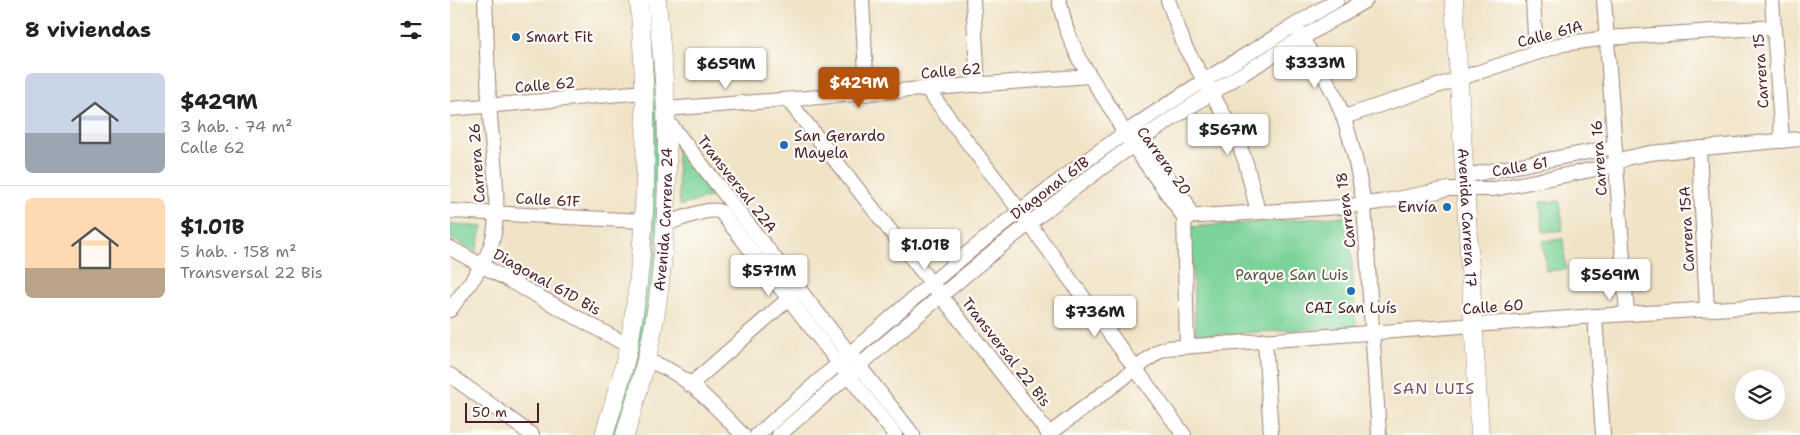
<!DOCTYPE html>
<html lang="es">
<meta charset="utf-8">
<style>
:root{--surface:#fff;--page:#f2f2f2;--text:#222;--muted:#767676;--line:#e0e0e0;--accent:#b45309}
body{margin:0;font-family:"Shantell Sans",sans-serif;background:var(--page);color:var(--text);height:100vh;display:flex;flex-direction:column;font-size:19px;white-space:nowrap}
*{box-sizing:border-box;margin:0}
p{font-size:16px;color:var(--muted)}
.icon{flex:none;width:28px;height:28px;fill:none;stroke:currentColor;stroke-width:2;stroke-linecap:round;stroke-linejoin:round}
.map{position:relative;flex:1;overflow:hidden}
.side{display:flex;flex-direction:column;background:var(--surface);width:450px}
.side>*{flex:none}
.controls{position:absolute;left:1285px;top:370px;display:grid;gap:10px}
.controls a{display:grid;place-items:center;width:50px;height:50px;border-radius:50%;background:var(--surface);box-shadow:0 5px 20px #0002;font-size:25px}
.scale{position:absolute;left:15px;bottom:12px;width:74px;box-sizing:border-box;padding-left:5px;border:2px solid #4a1f2b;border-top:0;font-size:14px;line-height:18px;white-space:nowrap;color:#4a1f2b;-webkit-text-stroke:4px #fdfcf7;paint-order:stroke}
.price{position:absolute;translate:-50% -42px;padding:0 11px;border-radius:5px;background:#fff;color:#222;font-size:16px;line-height:32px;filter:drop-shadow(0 1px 2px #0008)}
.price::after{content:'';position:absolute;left:50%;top:30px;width:15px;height:11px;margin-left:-8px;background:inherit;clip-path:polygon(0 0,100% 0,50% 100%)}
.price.selected{background:var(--accent);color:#fff}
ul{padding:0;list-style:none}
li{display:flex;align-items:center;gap:15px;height:125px;padding:0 25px}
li+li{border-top:1px solid var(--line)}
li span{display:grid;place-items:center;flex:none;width:140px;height:100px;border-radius:8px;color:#555}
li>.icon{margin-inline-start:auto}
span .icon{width:60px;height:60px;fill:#fffc;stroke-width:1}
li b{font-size:21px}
h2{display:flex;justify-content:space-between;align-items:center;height:60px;padding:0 25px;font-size:21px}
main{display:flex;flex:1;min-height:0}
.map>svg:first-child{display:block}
.green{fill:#7bd399;stroke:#627962}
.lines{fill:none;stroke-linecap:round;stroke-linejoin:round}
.minor-casing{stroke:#9d8178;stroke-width:16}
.major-casing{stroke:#9d8178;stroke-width:19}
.minor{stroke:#fff;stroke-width:14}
.major{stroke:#fff;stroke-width:18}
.poi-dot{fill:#1f6fb2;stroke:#fdfcf7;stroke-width:2}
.labels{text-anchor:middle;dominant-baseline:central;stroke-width:4.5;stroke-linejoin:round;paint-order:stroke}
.street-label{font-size:15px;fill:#4a1f2b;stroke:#fdfcf7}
.poi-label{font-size:15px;fill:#4a1f2b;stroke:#fdfcf7;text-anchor:start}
.park-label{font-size:15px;fill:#59554c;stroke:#fdfcf7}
.neighbourhood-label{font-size:16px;letter-spacing:1px;fill:#7e4c65;stroke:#fdfcf7}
</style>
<main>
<section class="side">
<h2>8 viviendas<svg class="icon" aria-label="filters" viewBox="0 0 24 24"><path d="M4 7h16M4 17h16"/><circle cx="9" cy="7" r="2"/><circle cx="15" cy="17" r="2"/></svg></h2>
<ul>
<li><span style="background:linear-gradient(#c9d6e8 60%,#9aa5b1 0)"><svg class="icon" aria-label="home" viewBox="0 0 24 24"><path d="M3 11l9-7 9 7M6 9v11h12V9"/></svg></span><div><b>$429M</b><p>3 hab. · 74 m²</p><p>Calle 62</p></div></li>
<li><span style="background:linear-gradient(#ffd9b3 70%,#b9a48a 0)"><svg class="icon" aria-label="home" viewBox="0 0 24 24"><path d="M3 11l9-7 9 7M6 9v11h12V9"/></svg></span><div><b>$1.01B</b><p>5 hab. · 158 m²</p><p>Transversal 22 Bis</p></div></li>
</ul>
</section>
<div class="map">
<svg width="1350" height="435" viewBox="0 0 1350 435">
<rect width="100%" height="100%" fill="#fdfcf7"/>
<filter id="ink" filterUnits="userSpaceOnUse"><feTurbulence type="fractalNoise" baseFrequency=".02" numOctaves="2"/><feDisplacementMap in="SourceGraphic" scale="10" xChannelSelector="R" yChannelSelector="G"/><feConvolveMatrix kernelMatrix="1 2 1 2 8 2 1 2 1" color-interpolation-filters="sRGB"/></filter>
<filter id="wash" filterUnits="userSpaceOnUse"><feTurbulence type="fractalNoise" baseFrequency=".0096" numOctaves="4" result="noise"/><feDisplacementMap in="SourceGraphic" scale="20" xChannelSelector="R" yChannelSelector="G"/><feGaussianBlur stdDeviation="1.12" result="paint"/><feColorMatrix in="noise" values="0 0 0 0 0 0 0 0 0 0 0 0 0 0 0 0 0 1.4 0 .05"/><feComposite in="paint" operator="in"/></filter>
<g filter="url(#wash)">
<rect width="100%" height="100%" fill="#f0e3c6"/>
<g class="green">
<polygon points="194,0 204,0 209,68 208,221 204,288 190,358 168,435 161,435 182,355"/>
<polygon points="226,145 266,195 230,206"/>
<polygon points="664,148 668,148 582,213 579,213 579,210"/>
<polygon points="1110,201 1113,230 1093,232 1090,202"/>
<polygon points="899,216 906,326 746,336 740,227"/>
<polygon points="0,224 33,227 26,252 0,238"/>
<polygon points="562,224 566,226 495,285 492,284 492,282"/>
<polygon points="1113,239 1116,269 1096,271 1093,241"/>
</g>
</g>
<g filter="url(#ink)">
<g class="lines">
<g class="minor-casing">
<g id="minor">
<polyline points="412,0 417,94"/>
<polyline points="523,0 528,85"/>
<polyline points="609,0 616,28 629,59 665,115 674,133 734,217 737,345"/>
<polyline points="718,0 735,47 785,134 796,163 808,212"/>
<polyline points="1083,0 1086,53"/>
<polyline points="1154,0 1177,314"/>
<polyline points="1322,0 1332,141"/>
<path d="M847 30C861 53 876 76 887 101 901 134 908 169 914 205L929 435"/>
<polyline points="477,89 570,211 734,435"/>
<polyline points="338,100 600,435"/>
<polyline points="0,109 194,92"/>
<polyline points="216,109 639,76"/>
<polyline points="894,117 1113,44 1157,38 1324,27"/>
<polyline points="216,119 463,435"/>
<polyline points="686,133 736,202 739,211 737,219"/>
<polyline points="1249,148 1257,309"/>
<polyline points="1015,176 1164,147"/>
<polyline points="0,211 194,221"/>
<polyline points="734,217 892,207 930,202 999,189 1044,189 1156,167 1177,158 1200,153 1350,139"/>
<path d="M215 224C228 220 260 206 271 212L445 435"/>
<polyline points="0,248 179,346"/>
<path d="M0 310C15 289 34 268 42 242 52 208 42 151 40 114 37 76 37 38 35 0"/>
<polyline points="1145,316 1153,435"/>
<polyline points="815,340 821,435"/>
<path d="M196 361C233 369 267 409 293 435"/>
<polyline points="0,375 82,435"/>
<polyline points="240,385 344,294"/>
<path d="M307 435C426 331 545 223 675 133 744 85 815 43 887 0"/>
<path d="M329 435C444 336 558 234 682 146 757 93 837 47 916 0"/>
<polyline points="598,435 709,351 717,348 1145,316 1350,304"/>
</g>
</g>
<g class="major-casing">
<g id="major">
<path id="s1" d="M1004 0 1030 435"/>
<path d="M154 435C163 405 173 375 179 344 200 231 198 114 189 0"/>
<path id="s2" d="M175 435C186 400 196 365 203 329 216 257 219 182 216 110 214 73 210 37 207 0"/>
</g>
</g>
<use href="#minor" class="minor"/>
<use href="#major" class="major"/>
</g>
</g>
<g class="poi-dot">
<circle cx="66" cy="37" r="5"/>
<circle cx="334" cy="145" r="5"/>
<circle cx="997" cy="207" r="5"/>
<circle cx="901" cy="291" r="5"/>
</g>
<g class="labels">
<g class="street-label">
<text transform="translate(1100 34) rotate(-15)">Calle 61A</text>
<text transform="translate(501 71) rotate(-5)">Calle 62</text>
<text transform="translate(1311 71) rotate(-94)">Carrera 15</text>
<text transform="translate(95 85) rotate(-5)">Calle 62</text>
<text transform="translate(1149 158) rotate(-94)">Carrera 16</text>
<text transform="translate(714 161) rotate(54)">Carrera 20</text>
<text transform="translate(27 163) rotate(-94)">Carrera 26</text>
<text transform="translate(1070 167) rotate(-10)">Calle 61</text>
<text transform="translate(287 184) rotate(52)">Transversal 22A</text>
<text transform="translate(600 188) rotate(-37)">Diagonal 61B</text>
<text transform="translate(98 200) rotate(3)">Calle 61F</text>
<text transform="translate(896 210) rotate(-97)">Carrera 18</text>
<text stroke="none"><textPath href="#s1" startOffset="218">Avenida Carrera 17</textPath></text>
<text stroke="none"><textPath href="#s2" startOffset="220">Avenida Carrera 24</textPath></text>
<text transform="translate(1237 229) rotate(-93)">Carrera 15A</text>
<text transform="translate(97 282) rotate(29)">Diagonal 61D Bis</text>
<text transform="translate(1043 307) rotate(-4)">Calle 60</text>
<text transform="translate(556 352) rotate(52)">Transversal 22 Bis</text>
</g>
<g class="poi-label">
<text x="76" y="37">Smart Fit</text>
<text x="344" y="136">San Gerardo<tspan x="344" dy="17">Mayela</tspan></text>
<text x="987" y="207" text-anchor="end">Envía</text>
<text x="901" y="308" text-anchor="middle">CAI San Luís</text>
</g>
<g class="park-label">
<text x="842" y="275">Parque San Luis</text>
</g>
<g class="neighbourhood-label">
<text x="984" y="388">SAN LUIS</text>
</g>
</g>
</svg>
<div class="controls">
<a><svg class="icon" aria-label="layers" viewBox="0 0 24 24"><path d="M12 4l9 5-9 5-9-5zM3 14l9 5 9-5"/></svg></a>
</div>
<div class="scale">50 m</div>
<b class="price" style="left:865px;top:89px">$333M</b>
<b class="price" style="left:276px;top:90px">$659M</b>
<b class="price selected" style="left:409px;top:109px">$429M</b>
<b class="price" style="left:778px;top:156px">$567M</b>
<b class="price" style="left:475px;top:271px">$1.01B</b>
<b class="price" style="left:319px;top:297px">$571M</b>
<b class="price" style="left:1160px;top:301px">$569M</b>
<b class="price" style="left:645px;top:338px">$736M</b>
</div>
</main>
